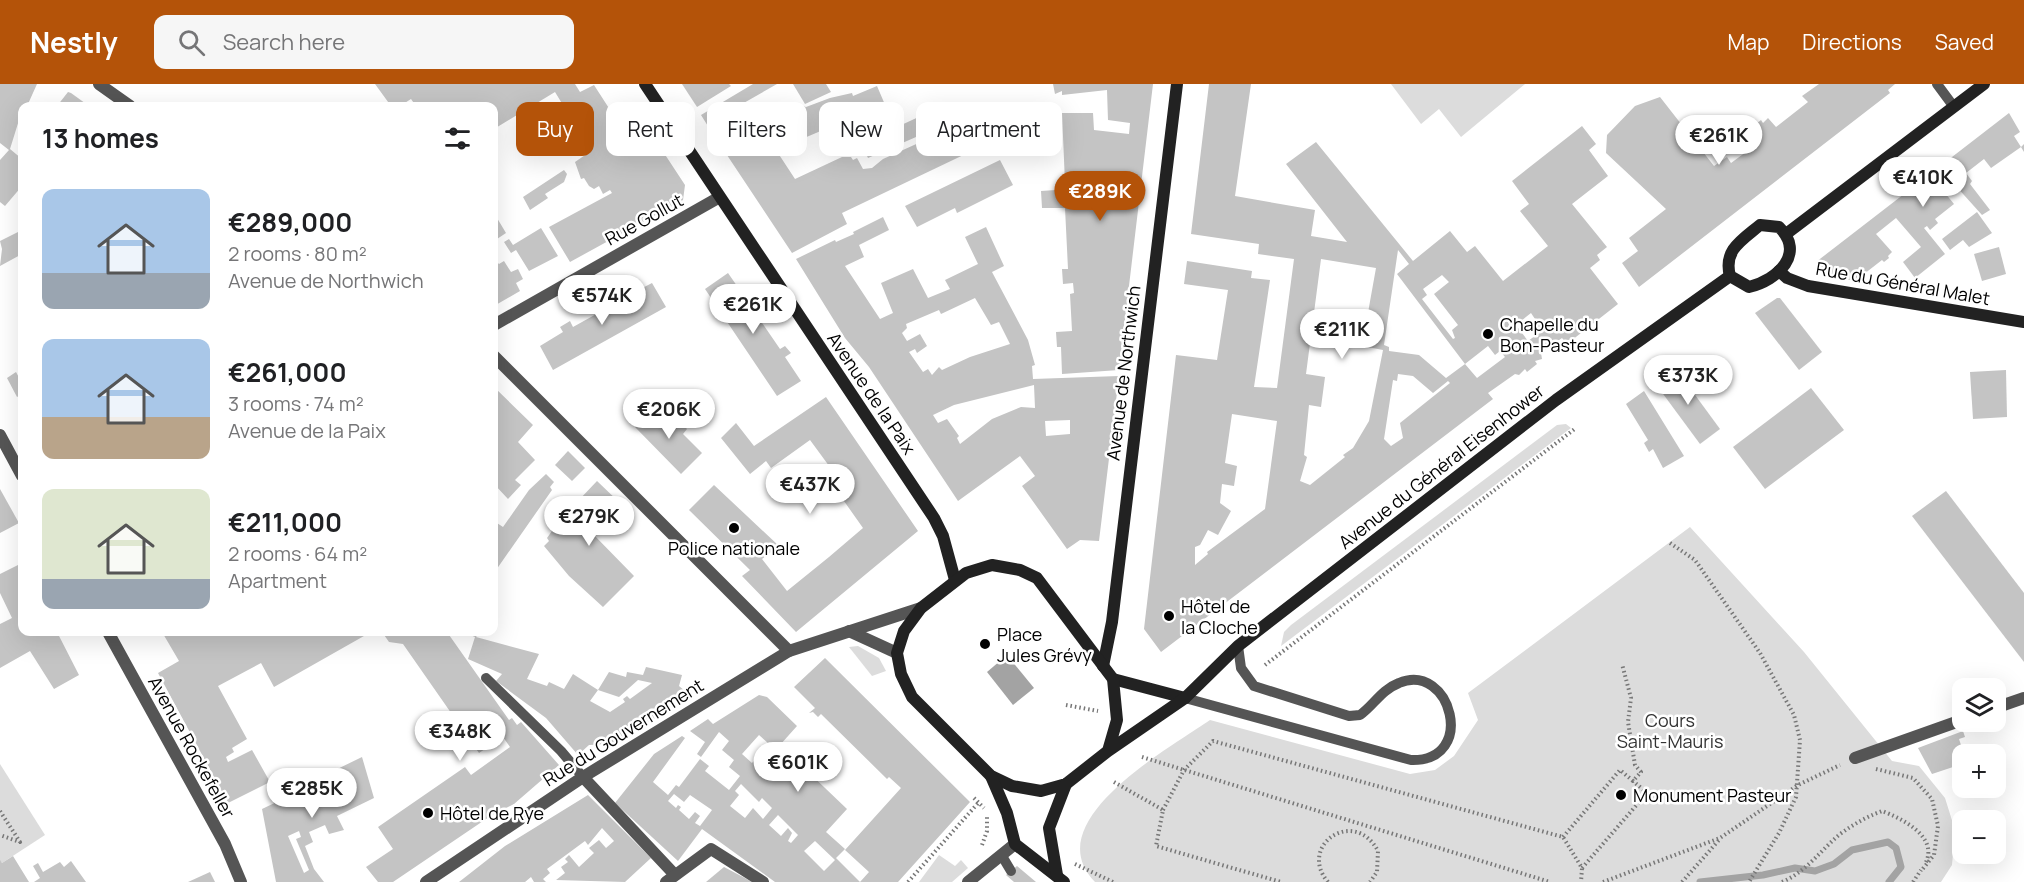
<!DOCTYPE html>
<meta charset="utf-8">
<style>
:root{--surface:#fff;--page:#f6f6f6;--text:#202124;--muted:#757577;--accent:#b45309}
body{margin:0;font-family:Manrope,sans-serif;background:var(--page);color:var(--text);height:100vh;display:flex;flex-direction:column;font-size:22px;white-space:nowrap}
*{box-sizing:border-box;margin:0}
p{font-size:20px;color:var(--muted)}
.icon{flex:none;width:33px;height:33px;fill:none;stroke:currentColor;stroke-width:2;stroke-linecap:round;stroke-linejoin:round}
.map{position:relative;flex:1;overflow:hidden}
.sheet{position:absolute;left:18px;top:18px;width:480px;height:534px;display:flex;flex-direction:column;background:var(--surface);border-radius:12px;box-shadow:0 6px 24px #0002}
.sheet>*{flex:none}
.top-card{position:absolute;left:516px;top:18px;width:570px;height:54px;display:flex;gap:12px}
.buttons{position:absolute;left:1952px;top:594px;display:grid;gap:12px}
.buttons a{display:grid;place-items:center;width:54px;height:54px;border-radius:12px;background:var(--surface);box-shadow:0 6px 24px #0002;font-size:30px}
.price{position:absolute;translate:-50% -51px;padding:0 14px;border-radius:21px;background:#fff;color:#222;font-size:20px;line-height:39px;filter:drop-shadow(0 2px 3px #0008)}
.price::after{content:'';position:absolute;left:50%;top:36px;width:18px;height:14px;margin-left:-9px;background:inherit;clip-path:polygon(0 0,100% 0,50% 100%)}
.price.current{background:var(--accent);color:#fff}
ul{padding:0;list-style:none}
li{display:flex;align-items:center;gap:18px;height:150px;padding:0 24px}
li span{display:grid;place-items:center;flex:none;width:168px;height:120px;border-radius:12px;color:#555}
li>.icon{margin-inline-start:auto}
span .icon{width:72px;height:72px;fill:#fffc;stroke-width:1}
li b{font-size:26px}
h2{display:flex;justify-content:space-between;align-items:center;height:72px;padding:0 24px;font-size:26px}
.chip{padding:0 21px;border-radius:12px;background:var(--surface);box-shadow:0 6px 24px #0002;font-size:21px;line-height:54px}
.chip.current{background:var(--accent);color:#fff}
header{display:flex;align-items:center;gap:36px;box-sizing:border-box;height:84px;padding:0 30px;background:var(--accent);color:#fff}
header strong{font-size:28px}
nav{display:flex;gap:33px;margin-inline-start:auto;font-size:21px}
.search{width:420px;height:54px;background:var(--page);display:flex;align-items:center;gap:15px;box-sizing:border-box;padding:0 21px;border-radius:12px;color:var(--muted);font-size:22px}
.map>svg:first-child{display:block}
.green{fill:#dcdcdc}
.water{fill:#a3a3a3}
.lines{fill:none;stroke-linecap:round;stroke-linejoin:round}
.stream{stroke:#a3a3a3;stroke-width:7}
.building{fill:#c4c4c4;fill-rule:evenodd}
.path{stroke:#777;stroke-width:4;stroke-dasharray:1.5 3;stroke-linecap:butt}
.lane{stroke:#555;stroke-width:10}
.street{stroke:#555;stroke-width:12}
.secondary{stroke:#222;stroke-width:12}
.poi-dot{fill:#000;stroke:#fff;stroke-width:2}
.labels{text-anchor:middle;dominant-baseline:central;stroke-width:5;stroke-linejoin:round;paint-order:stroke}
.street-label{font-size:18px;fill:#000;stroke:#fff}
.poi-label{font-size:18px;fill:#000;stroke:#fff;text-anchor:start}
.park-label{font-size:18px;fill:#333;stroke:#fff}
</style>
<header>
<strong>Nestly</strong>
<div class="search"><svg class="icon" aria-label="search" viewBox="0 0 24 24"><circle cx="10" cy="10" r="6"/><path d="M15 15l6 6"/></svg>Search here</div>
<nav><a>Map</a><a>Directions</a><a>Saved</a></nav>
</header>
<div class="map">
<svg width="2024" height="798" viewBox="0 0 2024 798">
<rect width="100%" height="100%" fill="#fff"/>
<g class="green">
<polygon points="1391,0 1525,0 1461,53 1439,25 1421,40"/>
<polygon points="1566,340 1571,344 1281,562 1284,548 1291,541 1557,341"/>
<path d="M1690 443 1804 568 1892 677 1919 682 1945 714 1955 746 1952 781 1941 798H1095C1036 738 1168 665 1210 636L1410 690 1435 686 1454 672 1478 636 1468 609Z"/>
<polygon points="858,562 879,574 886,587 872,592 849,563"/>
<polygon points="0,680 45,751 2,779 0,777"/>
<polygon points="939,771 955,782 961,776 968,784 952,798 919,798"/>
</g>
<polygon class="water" points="1007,571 1034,604 1013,621 987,588"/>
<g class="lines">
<polyline class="stream" points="1700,798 1763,791 1795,784 1815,787 1834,780 1852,766 1888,758 1896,764 1901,783 1889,798"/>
</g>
<g class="building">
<polygon points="0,0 37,0 28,20 24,20 10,65 22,75 22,102 5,122 0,118 0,76 9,66 0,59"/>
<polygon points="375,0 575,0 580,8 594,1 623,46 641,34 685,101 683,116 570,178 549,143 612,109 610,106 603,110 599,102 594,105 589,102 584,94 581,95 575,78 591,67 555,8 494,45 494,22 416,22 411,15 400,22 391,22"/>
<polygon points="682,0 729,0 731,2 697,23"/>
<polygon points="753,0 777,0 742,20 746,25 711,47 701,31"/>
<polygon points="793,0 826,0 831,8 805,20"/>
<polygon points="1053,0 1153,0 1119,286 1062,290 1061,263 1057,263 1056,248 1072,247 1070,210 1074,209 1073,199 1063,200 1062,185 1068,185 1065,124 1042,124 1041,107 1056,106 1055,100 1065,99 1062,29 1093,29 1094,46 1129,50 1130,39 1108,36 1107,6 1062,11 1062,7 1055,10"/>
<path d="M1209 0H1251L1235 112 1315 126 1311 152 1347 158 1286 80 1316 58 1413 177 1450 147 1467 168 1475 162 1503 197 1548 162 1520 127 1529 120 1512 97 1582 42 1596 60 1589 66 1608 92 1572 120 1607 163 1597 171 1600 176 1590 184 1618 220 1567 260 1562 254 1541 269 1542 275 1535 277 1537 280 1527 288 1525 285 1519 291 1515 290 1488 309 1493 315 1161 568 1144 545 1176 271 1217 276 1228 206 1184 200 1187 177 1252 187 1251 194 1270 196 1254 303 1277 304 1294 175 1258 170 1259 160 1191 150ZM1398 166 1409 180 1397 190 1465 280 1488 262 1495 271 1500 267 1505 273 1477 294 1465 280 1446 294 1419 271 1389 267V263L1384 261ZM1321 175 1376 184 1362 262 1383 266 1369 337 1353 364 1343 371 1345 373 1310 401 1300 397 1307 373 1304 371 1309 321 1321 323 1325 293 1306 290ZM1442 191 1449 198 1434 210 1458 241 1452 246 1455 254 1453 255 1422 215 1427 211 1423 205ZM1531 229 1535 235 1531 238 1539 249 1528 257 1516 241ZM1398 290 1413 292 1433 309 1448 297 1450 299 1400 339 1403 354 1391 362 1384 355 1393 296 1397 297ZM1232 330 1277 337 1265 425 1207 468 1208 470 1195 481V463L1200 461 1208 446 1218 451 1231 427 1220 419 1222 400 1234 402 1237 382 1225 379Z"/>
<polygon points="1819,0 1895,0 1888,6 1890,9 1639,203 1622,179 1638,167 1629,154 1666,125 1606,69 1607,51 1635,22 1660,13 1714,82 1727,73 1731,79 1746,68 1736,56 1761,36 1763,39 1768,34 1776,43 1808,18 1802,12"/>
<polygon points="877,2 886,23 824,49 823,46 776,66 795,95 842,73 851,73 853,76 857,74 863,85 872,84 883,75 934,52 940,63 970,50 976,65 842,129 847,140 792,169 717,56 751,34 759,44 800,21 806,23 830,14 852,9 853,12"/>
<polygon points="68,8 71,9 89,22 57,22"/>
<polygon points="2009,29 2020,48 2014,52 2021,63 2024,60 2024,68 2021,63 1991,84 1984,75 1966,89 1972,97 1970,100 1990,126 1982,131 1955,101 1945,109 1954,120 1935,135 1938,139 1930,146 1927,142 1924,144 1945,170 1915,194 1903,178 1921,163 1896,134 1876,150 1892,168 1888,172 1889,174 1884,178 1882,176 1855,197 1828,192 1816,178"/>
<polygon points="925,30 932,46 868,74 856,48 877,39 882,50"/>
<polygon points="1000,76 1013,101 957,129 955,124 917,143 905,122"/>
<polygon points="564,86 567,90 564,98 545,110 548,114 530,126 523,113"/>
<polygon points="1977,128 1992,149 1969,163 1963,156 1950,166 1942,155"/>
<polygon points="494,129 506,149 494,157"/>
<path d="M883 133 889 146 859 161 864 173 845 182 880 235 893 229 881 199 913 185 928 214 950 205 945 196 978 180 965 153 986 143 1004 182 992 188 1028 256 1035 281 1032 282 1033 295 1119 292 1099 457 1080 456 1067 465 1022 402 1035 392 1020 372 958 417 869 283 845 254 796 175 835 156 836 158 854 150 853 148ZM975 214 991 241 999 238 1010 260 970 273 942 286 939 283 932 291 928 285 923 288 909 268 915 265 917 269 927 262 920 250 907 257 902 249 907 244 906 240 939 226 941 230ZM1034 301 1035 324 1021 323 992 335 960 360 957 354 959 352 947 335 938 339 933 331 954 321ZM1070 336V350L1046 352 1045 337Z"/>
<polygon points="541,144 558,172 529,187 516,166 511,169 504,158 509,155 513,161"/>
<polygon points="18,148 22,152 22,170 0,182 2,165 0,157"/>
<polygon points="1999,163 2006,190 1982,197 1974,170"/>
<polygon points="496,177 499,180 504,177 511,188 518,185 523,195 516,199 520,207 494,222 494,178"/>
<polygon points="728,189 744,212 749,209 754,216 749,220 780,265 785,262 791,269 785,273 801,297 777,312 705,205"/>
<polygon points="652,199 666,223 553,286 540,262 563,248 560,243 570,237 573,243 618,218 615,212 624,207 627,212"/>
<polygon points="1777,214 1780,214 1822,268 1799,286 1755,229"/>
<polygon points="1676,285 1720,345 1700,360 1655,299"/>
<polygon points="2006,286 2007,333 1973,335 1970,288"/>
<polygon points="16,288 22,299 22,310 17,313 7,294"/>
<polygon points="494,303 533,341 518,358 535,376 515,396 521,401 508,415 494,400"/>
<polygon points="1811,304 1844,346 1765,405 1733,363"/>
<polygon points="1644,307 1684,372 1663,384 1653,365 1649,368 1644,359 1648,356 1626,320"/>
<polygon points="826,313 918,447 796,548 742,492 750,486 689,426 714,401 779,462 762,475 787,507 829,473 863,444 839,410 846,405 810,356 771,384 766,377 750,390 721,354 736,339 754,362"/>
<polygon points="656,323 675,343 680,337 687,345 683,350 702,369 681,390 635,343"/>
<polygon points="568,367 585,384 572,397 555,381"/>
<polygon points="546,390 554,398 550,403 552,406 494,489 494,437 503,443 529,406"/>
<polygon points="597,397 620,419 591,448 634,492 603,523 569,492 544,462 549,457 547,454 559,437"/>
<polygon points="0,405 19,439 0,449"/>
<polygon points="1946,407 2024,509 2024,578 1912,432"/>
<polygon points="18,481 22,489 22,548 57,548 79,591 54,605 30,567 0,584 0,540 12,534 0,509 0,490"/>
<polygon points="162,548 371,548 274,603 261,579 218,602 247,655 232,664 234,668 226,673 228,678 252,666 270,698 228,719 158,589 179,577"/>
<polygon points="382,548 447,548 509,636 512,634 517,641 521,638 559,681 514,720 492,731 393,798 378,798 366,783 393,765 378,743 465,683 471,691 510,663 503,653 479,669 403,560 389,558"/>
<path d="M463 548H480L476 553 539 570 527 595 547 602 549 598 564 605 573 590 598 606 609 588 626 593 627 588 643 591 646 583 682 591 679 602 691 612 613 660 589 661 578 671 546 634 496 597 502 590 468 575 475 553ZM638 596 652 599 630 615 627 612 623 615 625 618 610 628 590 617 598 606 619 613Z"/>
<path d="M825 574 970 718 898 798H775L702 745 678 777 615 719 654 670 682 652 685 654 653 698 668 711 676 701 679 703 700 675 709 682 705 687 729 706 740 692 729 683 734 676 722 666 729 657 719 648 701 673 697 670 705 658 690 647 708 635 713 640 759 611 767 613 797 642 780 661 847 725 826 748 845 765 836 774 860 798 869 788 845 766 901 704 889 693 887 695 821 630 818 633 813 628 809 629 815 624 794 603ZM759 651 769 660 752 679 742 670ZM741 700 759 718 762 714 772 724 763 735 753 724 745 734 730 722 739 711 735 707ZM674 710 684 718 690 711 712 726 700 742 695 739 700 732 695 728 689 735 679 726 681 723 678 721 676 724 668 717ZM778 731 798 751 791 759 788 757 792 749 788 744 781 752 769 741ZM815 757 835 776 824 787 804 767Z"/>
<polygon points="1963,647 1965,653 1959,655 1964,670 1962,670 1962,680 1932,690 1918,664"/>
<path d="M362 673 374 714 337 732 344 746 329 750 325 741 309 748 313 758 305 762 314 785 324 798H276L262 725 285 714 284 711ZM299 747 301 753 296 755 309 786 304 789 288 752Z"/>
<polygon points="588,711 651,774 625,798 556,796 565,789 561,783 568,778 565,775 569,771 579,783 594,769 589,764 599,756 606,764 614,757 602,744 588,761 585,757 547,785 550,789 543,795 546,798 534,798 531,793 525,798 459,798 505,762"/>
<polygon points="13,772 29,798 0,798 0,776 2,779"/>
<polygon points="71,777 86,798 34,798 40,794 33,782 38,779 43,788 60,778 64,783"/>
<polygon points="1017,782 1036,798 1014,798 1006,791"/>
<polygon points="724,783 743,793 752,798 706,798"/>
<polygon points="210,788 215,798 188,798"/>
</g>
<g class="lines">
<g class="path">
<polyline points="1670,459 1695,476 1760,569 1794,631 1800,656 1796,713 1779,749 1749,798"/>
<polyline points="1265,581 1576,344"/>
<polyline points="1066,621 1098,627"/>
<polyline points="1142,673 1550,798"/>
<polyline points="1876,685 1913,694 1932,715 1938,742 1934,771 1921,787"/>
<polyline points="1114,698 1163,726 1156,762 1281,798"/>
<polyline points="974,714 984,724"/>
<polyline points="1163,726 1184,686 1213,657 1563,753 1582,784 1581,798"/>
<polyline points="0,727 20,758 0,751"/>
<polyline points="1563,753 1620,686 1633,697 1641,688 1635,681 1628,638 1631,614 1622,580"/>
<polyline points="982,761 987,747 987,731"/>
<polyline points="1075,780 1113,798"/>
<polyline points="1582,784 1647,709 1633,697"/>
<polyline points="908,798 979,718"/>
<path d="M1328 798C1297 762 1354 722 1378 767L1377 788 1370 798"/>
<polyline points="1603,798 1720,754 1798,701 1840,681"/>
<polyline points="1682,798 1719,756"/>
<path d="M1782 798C1806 788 1821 766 1840 750 1854 740 1866 733 1882 727 1901 734 1940 753 1925 780"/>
<polyline points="1913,798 1921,786"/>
</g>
<g class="lane">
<polyline points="1937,0 1954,23"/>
<polyline points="486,594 561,667 583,693"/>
<path d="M1185 614 1411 676C1478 678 1451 577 1399 599 1381 606 1374 621 1360 631L1349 632 1254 602 1241 584 1238 562"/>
<polyline points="1002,772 1011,787"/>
</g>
<g class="street">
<polyline points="99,0 130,22"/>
<polyline points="494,241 718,114"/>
<polyline points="494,272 789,567"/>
<polyline points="0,351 22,392"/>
<polyline points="849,547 897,569"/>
<polyline points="108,548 225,760 241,798"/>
<polyline points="1995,624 2024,614"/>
<polyline points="1855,674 1962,636"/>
<polyline points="583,693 675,791"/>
<polyline points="426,798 583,693 789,567 921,524"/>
<polyline points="666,798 711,765 763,798"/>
<polyline points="968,798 1015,760"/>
</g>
<g class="secondary">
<polyline points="645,0 934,434 943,452 955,496"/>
<path d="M1760 141 1779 143C1806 169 1778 196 1749 203L1730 192C1723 166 1742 156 1760 141Z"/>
<polyline points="1786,150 1984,0"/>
<polyline points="1779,187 1787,194 1808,202 2024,238"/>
<polyline points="1103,582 1112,538 1177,0"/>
<polyline points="1113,595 1185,614"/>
<polyline points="1108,667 1117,636 1113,595 1037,494 1020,486 992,481 966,489 921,524 904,547 897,569 901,590 912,613 991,692 1012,702 1041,707 1066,700 1108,667 1185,614 1238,562 1556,316 1730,192"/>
<polyline points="991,692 1007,729 1015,760 1064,798"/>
<polyline points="1057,791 1049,744 1066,700"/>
</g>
</g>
<g class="poi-dot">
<circle cx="1488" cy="250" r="6"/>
<circle cx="734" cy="444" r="6"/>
<circle cx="1169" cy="532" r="6"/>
<circle cx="985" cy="560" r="6"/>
<circle cx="1621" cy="711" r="6"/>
<circle cx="428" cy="729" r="6"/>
</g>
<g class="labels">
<g class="street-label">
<text transform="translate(644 135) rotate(-29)">Rue Gollut</text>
<text transform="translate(1903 199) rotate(10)">Rue du Général Malet</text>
<text transform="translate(1123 289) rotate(-83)">Avenue de Northwich</text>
<text transform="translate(872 309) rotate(56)">Avenue de la Paix</text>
<text transform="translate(1441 382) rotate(-38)">Avenue du Général Eisenhower</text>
<text transform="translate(623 648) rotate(-32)">Rue du Gouvernement</text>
<text transform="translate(192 663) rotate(61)">Avenue Rockefeller</text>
</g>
<g class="poi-label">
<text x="1500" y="240">Chapelle du<tspan x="1500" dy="21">Bon-Pasteur</tspan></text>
<text x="734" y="464" text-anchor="middle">Police nationale</text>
<text x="1181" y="522">Hôtel de<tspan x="1181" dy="21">la Cloche</tspan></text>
<text x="997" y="550">Place<tspan x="997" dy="21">Jules Grévy</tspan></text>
<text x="1633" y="711">Monument Pasteur</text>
<text x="440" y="729">Hôtel de Rye</text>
</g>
<g class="park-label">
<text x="1670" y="636">Cours<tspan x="1670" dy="21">Saint-Mauris</tspan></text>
</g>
</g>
</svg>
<div class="buttons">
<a><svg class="icon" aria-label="layers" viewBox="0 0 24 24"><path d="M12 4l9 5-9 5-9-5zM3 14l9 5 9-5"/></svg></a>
<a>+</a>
<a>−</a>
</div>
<b class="price" style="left:1719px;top:82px">€261K</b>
<b class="price" style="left:1923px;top:124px">€410K</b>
<b class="price current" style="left:1100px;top:138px">€289K</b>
<b class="price" style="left:602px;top:242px">€574K</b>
<b class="price" style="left:753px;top:251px">€261K</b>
<b class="price" style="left:1342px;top:276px">€211K</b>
<b class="price" style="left:1688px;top:322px">€373K</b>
<b class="price" style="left:669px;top:356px">€206K</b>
<b class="price" style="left:810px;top:431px">€437K</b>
<b class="price" style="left:589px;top:463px">€279K</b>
<b class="price" style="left:460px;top:678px">€348K</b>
<b class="price" style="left:798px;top:709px">€601K</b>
<b class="price" style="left:312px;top:735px">€285K</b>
<div class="top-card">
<a class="chip current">Buy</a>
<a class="chip">Rent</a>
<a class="chip">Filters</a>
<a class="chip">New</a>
<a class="chip">Apartment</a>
</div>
<section class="sheet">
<h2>13 homes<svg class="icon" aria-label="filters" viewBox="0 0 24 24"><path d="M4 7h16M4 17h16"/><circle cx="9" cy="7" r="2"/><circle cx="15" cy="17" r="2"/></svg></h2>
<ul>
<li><span style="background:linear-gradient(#a9c7e8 70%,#9aa5b1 0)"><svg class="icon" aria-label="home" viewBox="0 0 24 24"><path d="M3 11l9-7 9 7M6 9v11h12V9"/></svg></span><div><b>€289,000</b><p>2 rooms · 80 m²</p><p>Avenue de Northwich</p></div></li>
<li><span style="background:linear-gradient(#a9c7e8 65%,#b9a48a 0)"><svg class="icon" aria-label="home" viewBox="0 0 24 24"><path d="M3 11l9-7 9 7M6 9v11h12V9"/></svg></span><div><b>€261,000</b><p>3 rooms · 74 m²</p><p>Avenue de la Paix</p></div></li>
<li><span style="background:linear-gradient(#dfe7d0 75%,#9aa5b1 0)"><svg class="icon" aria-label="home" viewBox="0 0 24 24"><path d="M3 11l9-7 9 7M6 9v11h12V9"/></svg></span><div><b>€211,000</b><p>2 rooms · 64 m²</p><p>Apartment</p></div></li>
</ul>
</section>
</div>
